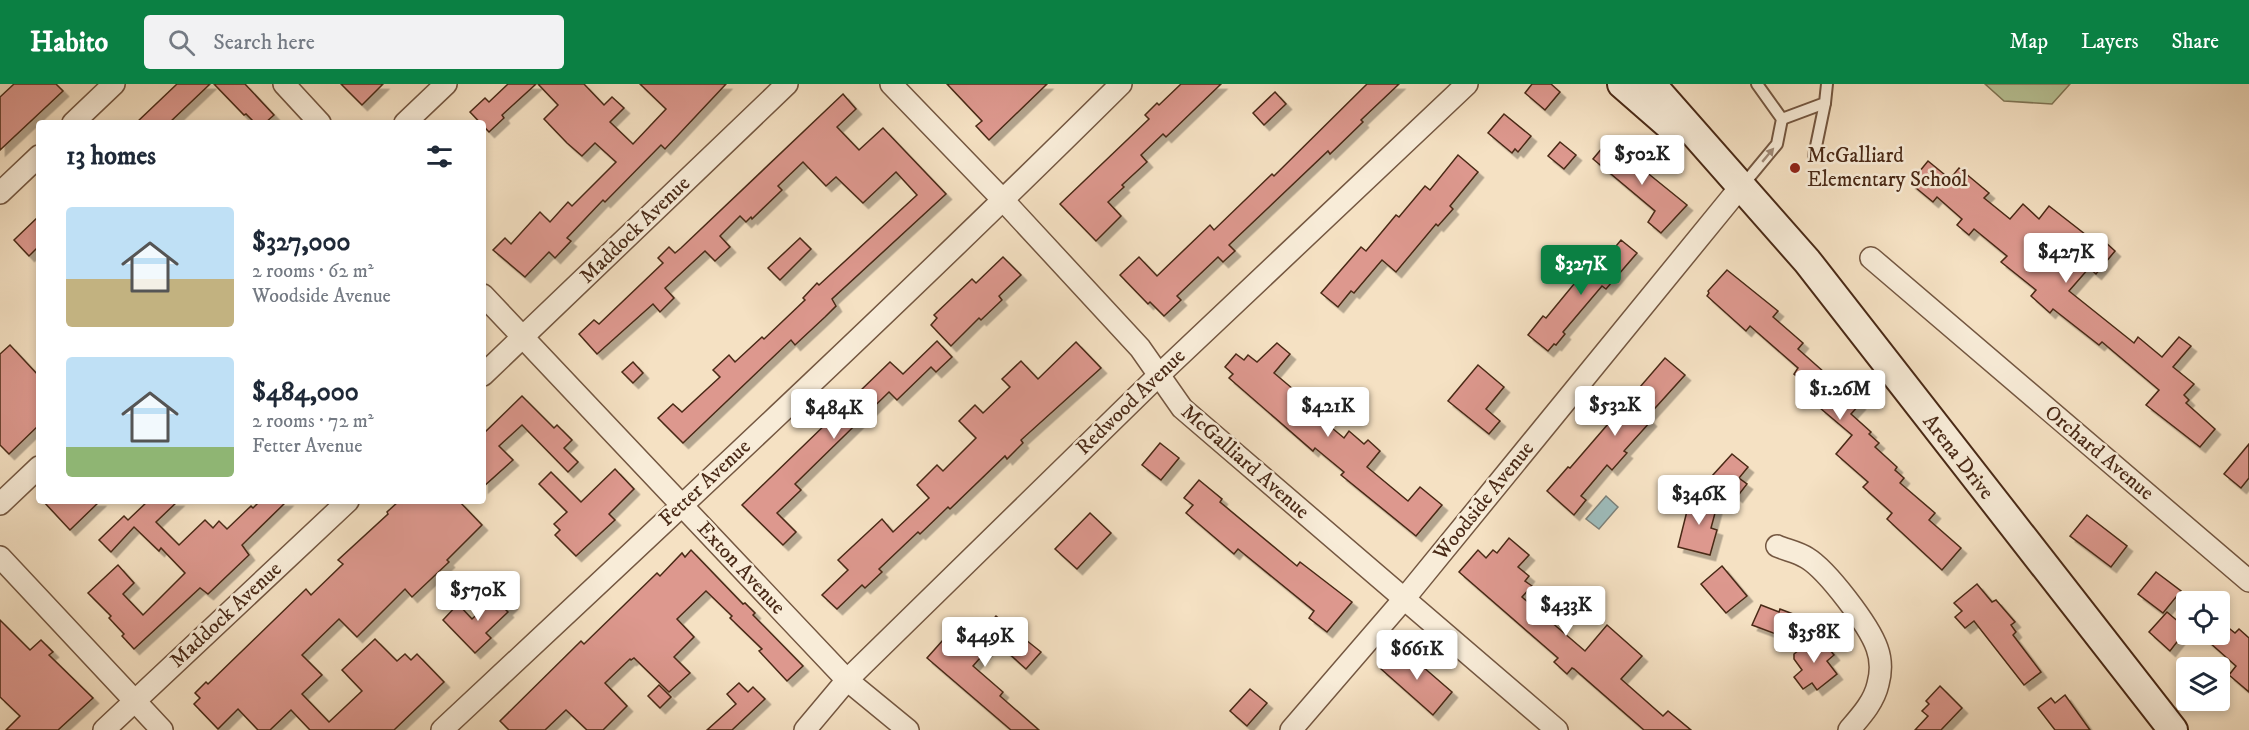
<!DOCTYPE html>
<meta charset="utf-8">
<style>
:root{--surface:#fff;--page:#f2f2f3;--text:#1f2937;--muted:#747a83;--accent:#0b8043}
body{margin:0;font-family:"IM FELL DW Pica",serif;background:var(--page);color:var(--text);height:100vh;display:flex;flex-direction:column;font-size:22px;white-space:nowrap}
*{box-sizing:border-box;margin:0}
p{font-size:20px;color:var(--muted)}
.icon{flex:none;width:33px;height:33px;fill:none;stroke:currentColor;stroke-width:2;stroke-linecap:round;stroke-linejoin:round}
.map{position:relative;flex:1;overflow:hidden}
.panel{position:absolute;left:36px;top:36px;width:450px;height:384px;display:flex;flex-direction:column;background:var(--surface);border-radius:6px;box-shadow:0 3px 9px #0003}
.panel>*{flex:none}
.buttons{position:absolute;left:2176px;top:507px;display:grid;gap:12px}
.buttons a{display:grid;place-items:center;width:54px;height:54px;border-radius:6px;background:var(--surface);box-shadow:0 3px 9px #0003;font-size:30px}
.price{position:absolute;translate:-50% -51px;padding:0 14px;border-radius:6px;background:#fff;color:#222;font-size:20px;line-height:39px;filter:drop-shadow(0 2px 3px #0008)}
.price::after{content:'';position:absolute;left:50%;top:36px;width:18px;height:14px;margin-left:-9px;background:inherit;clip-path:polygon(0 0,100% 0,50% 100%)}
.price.on{background:var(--accent);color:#fff}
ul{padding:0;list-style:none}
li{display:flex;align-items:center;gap:18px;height:150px;padding:0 30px}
li span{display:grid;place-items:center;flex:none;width:168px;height:120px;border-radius:6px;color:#555}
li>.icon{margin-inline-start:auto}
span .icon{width:72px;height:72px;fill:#fffc;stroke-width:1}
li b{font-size:26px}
h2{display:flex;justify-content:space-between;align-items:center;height:72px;padding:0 30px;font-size:26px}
header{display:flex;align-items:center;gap:36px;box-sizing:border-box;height:84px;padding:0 30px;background:var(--accent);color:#fff}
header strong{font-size:28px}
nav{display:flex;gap:33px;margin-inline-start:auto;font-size:21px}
.search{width:420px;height:54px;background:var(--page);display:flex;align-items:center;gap:15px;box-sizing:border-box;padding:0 21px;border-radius:6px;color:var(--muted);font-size:22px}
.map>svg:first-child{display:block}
.green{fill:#b8c396;stroke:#807656;stroke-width:1.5}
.water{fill:#9ebcbb;stroke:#7c8179;stroke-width:1.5}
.building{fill:#dd988e;stroke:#492916;stroke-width:1.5;filter:url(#shadow)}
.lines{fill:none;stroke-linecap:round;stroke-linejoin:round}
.lane-casing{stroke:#745741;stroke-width:14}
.street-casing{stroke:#745741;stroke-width:24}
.secondary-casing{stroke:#492916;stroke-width:32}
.lane{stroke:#f8ecd8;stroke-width:10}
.street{stroke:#f8ecd8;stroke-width:21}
.secondary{stroke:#f8ecd8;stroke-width:28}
.oneway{fill:#a08a77}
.poi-dot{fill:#8f2418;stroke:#f8ecd8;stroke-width:2}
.labels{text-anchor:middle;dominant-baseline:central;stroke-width:5;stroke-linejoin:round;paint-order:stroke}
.poi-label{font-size:21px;fill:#492916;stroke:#f8ecd8;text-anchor:start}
.street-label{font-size:21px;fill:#492916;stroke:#f8ecd8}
</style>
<header>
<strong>Habito</strong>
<div class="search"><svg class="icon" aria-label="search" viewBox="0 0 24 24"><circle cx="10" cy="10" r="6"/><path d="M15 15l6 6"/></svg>Search here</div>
<nav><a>Map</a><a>Layers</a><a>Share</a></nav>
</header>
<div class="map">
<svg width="2249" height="646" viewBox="0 0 2249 646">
<defs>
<filter id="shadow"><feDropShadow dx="5.5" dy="5.5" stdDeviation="0" flood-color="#0004"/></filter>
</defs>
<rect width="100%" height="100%" fill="#f5e1c3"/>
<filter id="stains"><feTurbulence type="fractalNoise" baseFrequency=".00333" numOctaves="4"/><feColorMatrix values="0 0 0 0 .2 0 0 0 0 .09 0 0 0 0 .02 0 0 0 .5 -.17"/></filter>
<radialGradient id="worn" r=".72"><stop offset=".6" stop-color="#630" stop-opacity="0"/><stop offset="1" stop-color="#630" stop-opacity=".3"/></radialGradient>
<polygon class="green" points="1985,0 2070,0 2052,20 2004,17"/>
<polygon class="water" points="1606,412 1618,423 1599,445 1586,435"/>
<g class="building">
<polygon points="14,0 56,0 63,7 0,66 0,13"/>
<polygon points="177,0 210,0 169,39 136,39"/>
<polygon points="214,0 245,0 274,31 265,39 255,39 246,30 244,31"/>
<polygon points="341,0 383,0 362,21"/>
<polygon points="508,0 536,0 502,31 504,34 489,48 470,28 485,14 489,18"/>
<polygon points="538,0 584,0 604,21 612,13 624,24 610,38 633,60 666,25 640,0 726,0 665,65 661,61 605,118 603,116 567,154 571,157 555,174 549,168 525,193 493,166 505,154 511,160 540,128 550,138 568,118 572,122 616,78 595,59 582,72 567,59 544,35 558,21"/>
<polygon points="947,0 1047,0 989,56 976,42 982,37"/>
<polygon points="1181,0 1221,0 1166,53 1163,50 1141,71 1147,78 1122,101 1124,103 1108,118 1121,132 1096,157 1060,120 1149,35 1145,31 1157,19 1159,21"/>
<polygon points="1367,0 1399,0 1361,36 1363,38 1330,70 1328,67 1229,161 1235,167 1223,178 1218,173 1177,212 1181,216 1164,232 1150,218 1148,220 1120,191 1139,173 1157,192 1210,141 1214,146 1272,90 1274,92"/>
<polygon points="1532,0 1551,0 1560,8 1545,26 1525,9"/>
<polygon points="1275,8 1286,20 1264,41 1253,29"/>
<polygon points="843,10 856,25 837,43 859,66 883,44 946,110 832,215 836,222 825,233 795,261 791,256 683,359 658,334 673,320 682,328 720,293 713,286 729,271 735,278 762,253 764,255 805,216 803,214 817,199 819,201 917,111 896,88 863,119 836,93 826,102 803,78 778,102 782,106 752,135 751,133 746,138 740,132 720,152 730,163 715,177 705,167 665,204 674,214 660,228 653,220 597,270 579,250 594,236 599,240 663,179 658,174 669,163 675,169 681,164"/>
<polygon points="1504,30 1531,52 1518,68 1515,65 1512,69 1488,49"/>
<polygon points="1608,57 1687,121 1661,149 1648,138 1655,127 1593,75"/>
<polygon points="1560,58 1576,71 1564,85 1548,72"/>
<polygon points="1458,71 1478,88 1450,122 1453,125 1438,142 1436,140 1396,188 1382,176 1354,209 1351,207 1338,223 1321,209 1361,163 1366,167 1396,131 1399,133 1425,102 1430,106"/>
<polygon points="1928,77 1950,95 1959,84 1989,109 1984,114 2010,135 2023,120 2039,135 2049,122 2099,161 2103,156 2115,167 2096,190 2089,184 2069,207 2134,259 2138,253 2162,273 2179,253 2191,262 2173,283 2194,300 2184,311 2189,316 2186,319 2215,345 2200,363 2146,321 2159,306 2102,258 2099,261 2053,225 2050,229 2031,212 2036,206 2001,178 2007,172 1974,145 1969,151 1957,141 1962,135 1937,113 1933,118 1910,99"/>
<polygon points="39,132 39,162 29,172 14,156"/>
<polygon points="800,154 811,165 780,196 768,184"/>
<polygon points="1621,156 1637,169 1606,205 1602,202 1563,248 1565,250 1556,261 1554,260 1548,267 1528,251 1543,232 1546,234 1574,200 1578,203 1604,171 1607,173"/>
<polygon points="1003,173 1021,191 999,212 1002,216 981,236 979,234 951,262 931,241 937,234 934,231 972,195 976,199"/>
<polygon points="1727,186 1778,227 1773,233 1803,259 1798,265 1860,320 1851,330 1871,348 1869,350 1879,359 1875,363 1897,383 1895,386 1904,394 1900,399 1935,429 1929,436 1961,464 1942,486 1887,435 1892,429 1863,403 1868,398 1836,370 1852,351 1820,324 1826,318 1794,290 1798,284 1750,242 1746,247 1707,212 1709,209 1708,207"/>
<polygon points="937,257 952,273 936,288 931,283 897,316 889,308 795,400 801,406 777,429 796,448 783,461 742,421 890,278 903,290"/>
<polygon points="1076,258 1101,284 1021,356 1023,359 1007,375 1005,372 950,425 948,423 920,450 918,448 879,485 882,488 865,504 862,501 837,525 822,511 848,486 838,476 882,435 893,448 929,414 917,401 937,381 943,387 976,354 959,337 975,321 983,329 1010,303 1002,295 1021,277 1038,295"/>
<polygon points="1277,259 1290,270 1274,289 1293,305 1290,309 1344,354 1349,347 1364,360 1368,356 1380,367 1367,383 1408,417 1420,403 1442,421 1416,452 1341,391 1344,388 1315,364 1313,367 1229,294 1233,290 1225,283 1236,270 1244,276 1248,271 1257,278"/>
<polygon points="10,261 39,292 39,341 9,370 0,361 0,270"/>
<polygon points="1665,274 1685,291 1647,333 1651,337 1624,367 1627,369 1612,386 1607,381 1581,412 1586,416 1574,431 1547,407 1568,383 1570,384"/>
<polygon points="633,278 643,289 633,299 622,288"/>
<polygon points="1478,281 1504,303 1486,325 1500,337 1489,350 1448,317"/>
<polygon points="522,312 554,344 557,341 572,356 564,364 578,378 568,388 522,341 499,362 513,376 483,403 483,345 485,348"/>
<polygon points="1160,359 1179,374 1161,396 1142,381"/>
<polygon points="2249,360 2249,394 2241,404 2224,390"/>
<polygon points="1732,370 1748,383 1739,394 1747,400 1737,413 1712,392"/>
<polygon points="615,385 634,405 609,430 615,436 576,472 555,451 560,446 554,440 567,428 539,400 551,388 581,418"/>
<polygon points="1199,396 1222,415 1220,418 1297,482 1300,478 1352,518 1327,548 1309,534 1314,527 1238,465 1234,470 1186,429 1193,421 1184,414"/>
<polygon points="1691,411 1718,418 1711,444 1717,446 1710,471 1678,463"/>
<polygon points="43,417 100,417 70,446"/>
<polygon points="148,417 178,417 156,438 179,461 205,436 213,444 219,437 227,445 251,422 253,424 260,417 287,417 242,461 249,471 208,510 200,504 134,565 122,552 124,550 109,534 111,532 88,509 118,481 134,499 123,510 143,531 185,489 161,464 159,467 134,443 111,468 99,456 124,432 128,436"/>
<polygon points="399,417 459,417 482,441 447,476 449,478 412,513 405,505 357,553 339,535 302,571 322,591 302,610 329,638 362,607 342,586 375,555 397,577 405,570 411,576 417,570 444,598 394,646 310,646 291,626 270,646 258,646 238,625 218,645 194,620 200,614 195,609 206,598 208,600 306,505 311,511 343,480 338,476 388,430 387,428"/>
<polygon points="1090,429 1111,449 1077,485 1055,465"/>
<polygon points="2087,431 2127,462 2111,483 2070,452"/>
<polygon points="1509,454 1529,471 1518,483 1529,492 1525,497 1532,502 1522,513 1585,567 1607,541 1642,572 1621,595 1663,632 1668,627 1691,646 1644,646 1574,585 1572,584 1567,590 1554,578 1558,574 1459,488 1478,466 1486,474 1493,466 1497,469"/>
<polygon points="691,466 743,520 745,519 755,529 753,531 803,582 787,597 759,567 762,565 730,534 732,532 706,507 677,535 694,553 674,573 690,589 669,608 634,574 631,576 630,575 605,599 627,622 603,646 587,646 566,626 545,646 509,646 500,637 581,557 584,560 657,489 660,492 682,469 685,473"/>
<polygon points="1722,482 1747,512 1726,529 1701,500"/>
<polygon points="2156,488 2181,507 2163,529 2138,510"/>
<polygon points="1977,500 1992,518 1996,516 2015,538 2011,541 2016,548 2013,551 2041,588 2024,601 1974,537 1965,544 1955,533 1962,527 1954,519"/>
<polygon points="500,508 512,520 506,526 508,528 486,549 491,554 475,569 443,536 458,520 472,535"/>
<polygon points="1761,521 1779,528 1780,525 1801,533 1792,556 1752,541"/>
<polygon points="2167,528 2187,545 2170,567 2149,548"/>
<polygon points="996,532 1041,568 1026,585 995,557 973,582 1003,608 1000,612 1039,646 1011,646 927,574 951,547 969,563"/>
<polygon points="0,536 30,566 41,556 53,568 49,571 93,614 58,646 6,646 20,632 0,613"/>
<polygon points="2220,537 2235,549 2239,545 2249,554 2249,608 2229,591 2236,582 2200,550 2220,550"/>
<polygon points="1818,551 1834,571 1827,577 1837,590 1817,606 1812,599 1803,605 1794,593 1802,586 1794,575 1794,570"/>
<polygon points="1400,563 1452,608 1433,631 1381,585"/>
<polygon points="739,599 748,608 753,603 765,615 732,646 707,646 736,620 727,610"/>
<polygon points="659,601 671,613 660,624 648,612"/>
<polygon points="1940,602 1962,624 1941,646 1915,646 1928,632 1922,627 1929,620 1926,617"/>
<polygon points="1250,605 1267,619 1247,642 1230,627"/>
<polygon points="2065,611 2090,646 2055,646 2038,624 2051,614 2055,619"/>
</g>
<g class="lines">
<g class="lane-casing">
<g id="lane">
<polyline points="1782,35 1825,19 1827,0"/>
<polyline points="1814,72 1825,19"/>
<polyline points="1743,101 1777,60 1782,35 1757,0"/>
</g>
</g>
<g class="street-casing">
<g id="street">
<polyline points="284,0 320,39"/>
<polyline points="891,0 1003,116 1140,264 1182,324 1557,646"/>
<polyline points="73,39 114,0"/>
<polyline points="405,39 446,0"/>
<polyline points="0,109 39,72"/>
<polyline points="1871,174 2249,497"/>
<polyline points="483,211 847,596 908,646"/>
<polyline points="483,291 787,0"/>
<polyline points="0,420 39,383"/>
<path d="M1777 462C1786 466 1798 468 1807 474 1827 486 1869 541 1877 564 1881 575 1881 589 1878 600 1874 618 1861 632 1849 646"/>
<polyline points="0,473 162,646"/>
<polyline points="104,646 348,417"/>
<path d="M442 646C670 433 899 220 1121 0"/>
<polyline points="805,646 847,596 1159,291 1467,0"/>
<polyline points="1291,646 1404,515 1742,101"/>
</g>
</g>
<g class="secondary-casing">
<g id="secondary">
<polyline points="1622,0 1669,41"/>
<polyline points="1651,0 1807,177 2173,646"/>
</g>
</g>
<use href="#lane" class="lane"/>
<use href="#street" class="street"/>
<use href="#secondary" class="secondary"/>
</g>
<defs><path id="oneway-solid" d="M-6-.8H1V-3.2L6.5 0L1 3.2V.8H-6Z" transform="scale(1.5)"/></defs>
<use class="oneway" href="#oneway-solid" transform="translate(1768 71) rotate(-50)"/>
<circle class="poi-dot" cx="1795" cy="84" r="6"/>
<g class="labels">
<g class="poi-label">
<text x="1807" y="72">McGalliard<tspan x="1807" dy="24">Elementary School</tspan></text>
</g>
<g class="street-label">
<text transform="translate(635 146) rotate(-44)">Maddock Avenue</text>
<text transform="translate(1131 318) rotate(-44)">Redwood Avenue</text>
<text transform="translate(2099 369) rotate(40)">Orchard Avenue</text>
<text transform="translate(1958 373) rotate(52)">Arena Drive</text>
<text transform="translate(1245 378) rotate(41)">McGalliard Avenue</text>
<text transform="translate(705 399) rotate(-43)">Fetter Avenue</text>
<text transform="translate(1484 417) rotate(-51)">Woodside Avenue</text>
<text transform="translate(741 484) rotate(47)">Exton Avenue</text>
<text transform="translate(226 531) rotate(-43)">Maddock Avenue</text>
</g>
</g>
<rect width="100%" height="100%" filter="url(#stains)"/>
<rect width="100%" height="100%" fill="url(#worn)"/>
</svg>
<div class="buttons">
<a><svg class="icon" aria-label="locate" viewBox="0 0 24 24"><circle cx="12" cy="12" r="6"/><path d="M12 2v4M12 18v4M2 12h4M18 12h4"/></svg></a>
<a><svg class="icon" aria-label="layers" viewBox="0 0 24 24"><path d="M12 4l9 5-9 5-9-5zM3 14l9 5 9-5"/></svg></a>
</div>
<b class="price" style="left:1642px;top:102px">$502K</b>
<b class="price" style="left:2066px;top:200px">$427K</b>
<b class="price on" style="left:1581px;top:212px">$327K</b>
<b class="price" style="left:1840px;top:337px">$1.26M</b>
<b class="price" style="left:1615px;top:353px">$532K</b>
<b class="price" style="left:1328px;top:354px">$421K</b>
<b class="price" style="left:834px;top:356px">$484K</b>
<b class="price" style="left:1699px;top:442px">$346K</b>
<b class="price" style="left:478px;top:538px">$570K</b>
<b class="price" style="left:1566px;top:553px">$433K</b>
<b class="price" style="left:1814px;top:580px">$358K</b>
<b class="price" style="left:985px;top:584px">$449K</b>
<b class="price" style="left:1417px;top:597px">$661K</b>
<section class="panel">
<h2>13 homes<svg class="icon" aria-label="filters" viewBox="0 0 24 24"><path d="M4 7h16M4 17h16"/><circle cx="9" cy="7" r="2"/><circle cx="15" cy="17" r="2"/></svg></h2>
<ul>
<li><span style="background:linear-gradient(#bfe0f5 60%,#c2b280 0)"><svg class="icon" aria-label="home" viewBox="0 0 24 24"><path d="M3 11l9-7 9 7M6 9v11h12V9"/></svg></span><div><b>$327,000</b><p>2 rooms · 62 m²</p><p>Woodside Avenue</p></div></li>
<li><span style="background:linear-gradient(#bfe0f5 75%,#8fb573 0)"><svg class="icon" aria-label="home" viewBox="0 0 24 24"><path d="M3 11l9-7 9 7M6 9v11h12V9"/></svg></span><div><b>$484,000</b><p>2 rooms · 72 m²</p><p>Fetter Avenue</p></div></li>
</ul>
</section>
</div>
